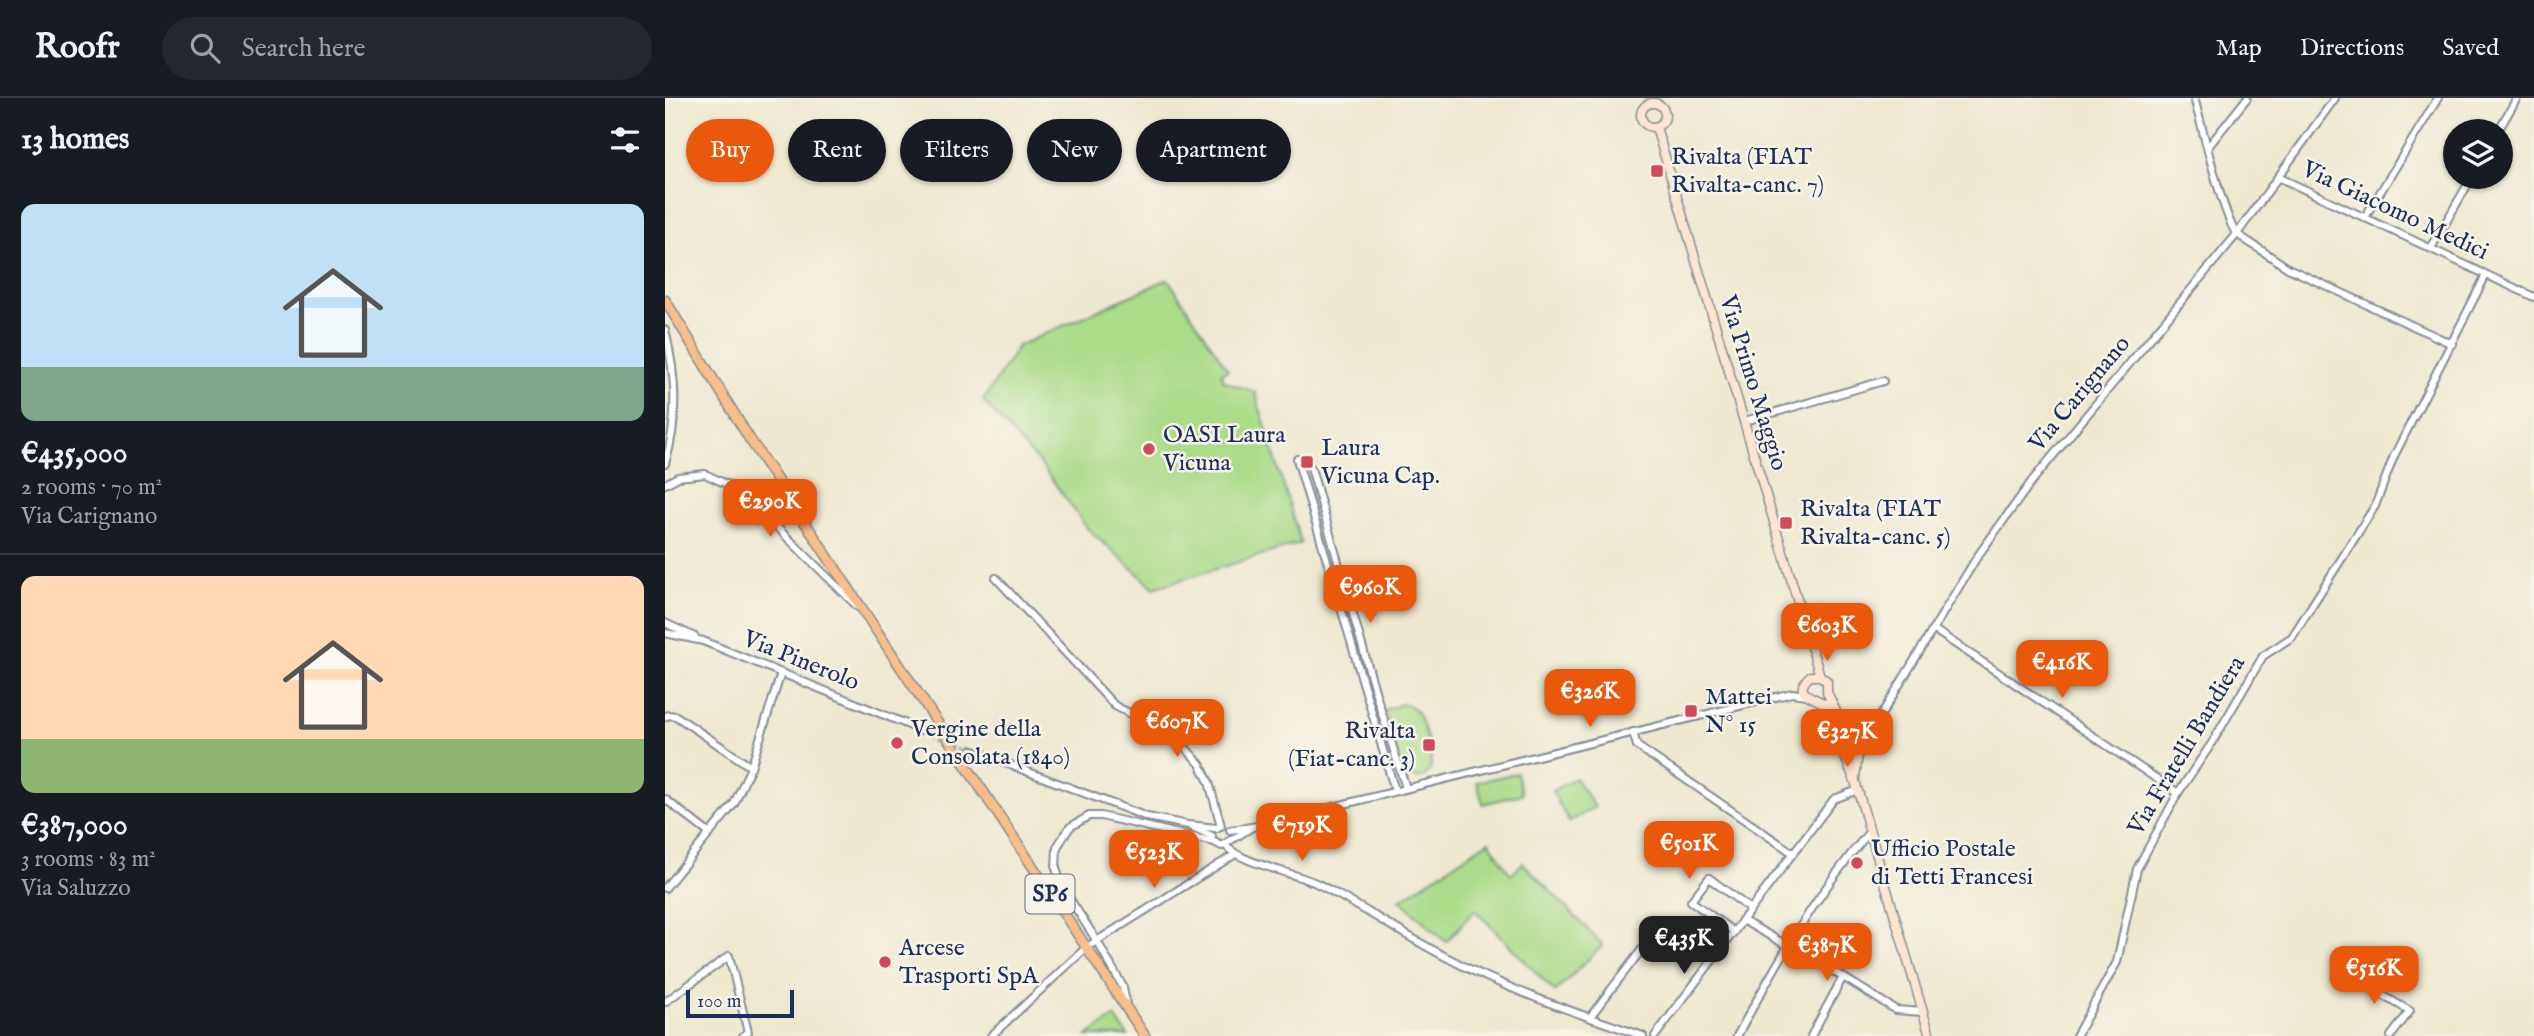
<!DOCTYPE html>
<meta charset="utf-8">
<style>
:root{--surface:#171b24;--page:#242831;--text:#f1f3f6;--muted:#9ea1a6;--line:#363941;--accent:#ea580c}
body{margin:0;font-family:"IM FELL English",serif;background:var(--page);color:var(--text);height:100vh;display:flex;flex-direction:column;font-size:26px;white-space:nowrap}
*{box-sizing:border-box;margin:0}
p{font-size:23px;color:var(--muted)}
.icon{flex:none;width:38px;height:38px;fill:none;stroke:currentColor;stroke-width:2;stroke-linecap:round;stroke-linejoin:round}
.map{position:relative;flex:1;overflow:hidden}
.details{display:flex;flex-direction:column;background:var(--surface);width:665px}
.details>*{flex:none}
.guide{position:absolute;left:21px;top:21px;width:665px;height:63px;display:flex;gap:14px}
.fabs{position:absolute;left:1778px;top:21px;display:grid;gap:14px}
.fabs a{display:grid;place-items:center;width:70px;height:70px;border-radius:50%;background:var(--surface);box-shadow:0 2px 5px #0004;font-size:35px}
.scale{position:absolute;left:21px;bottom:18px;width:108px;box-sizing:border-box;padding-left:7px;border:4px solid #1b2f5e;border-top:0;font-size:19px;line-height:24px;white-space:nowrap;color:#1b2f5e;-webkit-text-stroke:5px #f7f3e8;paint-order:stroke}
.price{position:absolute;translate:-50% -60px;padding:0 16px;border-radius:14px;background:var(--accent);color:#fff;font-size:23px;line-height:46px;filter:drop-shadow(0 2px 4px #0008)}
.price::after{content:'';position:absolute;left:50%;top:42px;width:21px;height:16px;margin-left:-10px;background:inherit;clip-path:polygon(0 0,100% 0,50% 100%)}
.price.on{background:#222;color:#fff}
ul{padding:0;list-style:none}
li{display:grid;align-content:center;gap:14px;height:371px;padding:0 21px}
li+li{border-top:2px solid var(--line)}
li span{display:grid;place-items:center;height:217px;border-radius:14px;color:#555}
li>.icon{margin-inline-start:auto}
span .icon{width:126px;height:126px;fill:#fffc;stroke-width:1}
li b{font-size:30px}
h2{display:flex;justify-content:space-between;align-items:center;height:84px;padding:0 21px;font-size:30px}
.tag{padding:0 24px;border-radius:32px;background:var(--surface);box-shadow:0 2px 5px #0004;font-size:24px;line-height:63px}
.tag.on{background:var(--accent);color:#fff}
header{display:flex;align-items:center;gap:42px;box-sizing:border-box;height:98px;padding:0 35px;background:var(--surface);border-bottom:2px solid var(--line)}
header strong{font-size:33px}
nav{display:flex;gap:38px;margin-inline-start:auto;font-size:24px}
.search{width:490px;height:63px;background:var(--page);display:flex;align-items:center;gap:18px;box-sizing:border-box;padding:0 24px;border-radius:38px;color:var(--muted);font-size:26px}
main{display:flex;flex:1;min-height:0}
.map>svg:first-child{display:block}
.green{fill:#aadc8a;stroke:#628674;stroke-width:2}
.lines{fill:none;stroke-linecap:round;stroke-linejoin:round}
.street-tunnel{stroke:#c4c3b8;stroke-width:6;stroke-dasharray:6 3;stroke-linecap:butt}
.street-casing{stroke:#848c96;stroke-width:10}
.secondary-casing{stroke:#848c96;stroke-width:11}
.primary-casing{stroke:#848c96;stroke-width:12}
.street{stroke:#fff;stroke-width:6}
.secondary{stroke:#fce5d0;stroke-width:8}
.primary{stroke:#f8bd89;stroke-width:9}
.poi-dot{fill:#d1495b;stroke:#f7f3e8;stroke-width:2.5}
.labels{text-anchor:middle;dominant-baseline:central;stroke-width:5;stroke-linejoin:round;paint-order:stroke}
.shield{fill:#f7f3e8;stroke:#5d6a87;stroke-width:2}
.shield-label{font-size:23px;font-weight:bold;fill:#1b2f5e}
.poi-label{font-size:24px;fill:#1b2f5e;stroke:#f7f3e8;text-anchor:start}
.street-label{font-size:24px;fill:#1b2f5e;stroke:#f7f3e8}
</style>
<header>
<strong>Roofr</strong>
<div class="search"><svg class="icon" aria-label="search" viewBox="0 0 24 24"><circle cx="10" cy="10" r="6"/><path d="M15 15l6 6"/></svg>Search here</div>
<nav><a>Map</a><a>Directions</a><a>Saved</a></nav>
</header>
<main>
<section class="details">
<h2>13 homes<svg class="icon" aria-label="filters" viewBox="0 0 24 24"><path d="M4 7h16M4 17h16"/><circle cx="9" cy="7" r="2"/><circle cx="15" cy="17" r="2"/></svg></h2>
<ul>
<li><span style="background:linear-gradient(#bfe0f5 75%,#7fa58c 0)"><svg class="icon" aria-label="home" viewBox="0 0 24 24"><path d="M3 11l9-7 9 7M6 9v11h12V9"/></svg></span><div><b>€435,000</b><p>2 rooms · 70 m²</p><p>Via Carignano</p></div></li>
<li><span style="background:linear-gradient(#ffd9b3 75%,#8fb573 0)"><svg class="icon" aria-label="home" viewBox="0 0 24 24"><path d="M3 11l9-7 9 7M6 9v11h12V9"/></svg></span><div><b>€387,000</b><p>3 rooms · 83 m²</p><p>Via Saluzzo</p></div></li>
</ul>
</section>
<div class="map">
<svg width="1869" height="938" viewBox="0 0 1869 938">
<rect width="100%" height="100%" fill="#f7f3e8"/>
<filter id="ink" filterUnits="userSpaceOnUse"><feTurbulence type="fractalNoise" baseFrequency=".0143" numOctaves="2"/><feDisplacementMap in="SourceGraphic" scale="14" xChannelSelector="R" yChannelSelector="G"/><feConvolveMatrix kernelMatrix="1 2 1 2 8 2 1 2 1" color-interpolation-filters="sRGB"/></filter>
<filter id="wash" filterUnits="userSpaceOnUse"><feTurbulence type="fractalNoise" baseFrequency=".00686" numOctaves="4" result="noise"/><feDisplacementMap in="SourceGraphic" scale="28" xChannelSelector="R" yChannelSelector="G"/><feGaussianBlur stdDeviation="1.57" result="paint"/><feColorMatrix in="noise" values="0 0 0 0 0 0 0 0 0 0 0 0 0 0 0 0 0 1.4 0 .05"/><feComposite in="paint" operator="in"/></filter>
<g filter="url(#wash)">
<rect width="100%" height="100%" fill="#eee8cf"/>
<g class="green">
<polygon points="503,181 563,272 556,275 559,283 590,294 636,445 489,490 423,431 376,367 318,303 353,248"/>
<path d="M737 606C743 607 747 608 751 613 758 621 769 661 765 671 763 678 758 679 752 681L737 670 720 612Z"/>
<polygon points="852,675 857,696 818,706 812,684"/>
<polygon points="910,680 930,709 904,724 887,693"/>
<polygon points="824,743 846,777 858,765 938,847 890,894 810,812 781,844 735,802"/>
<polygon points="450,919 463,938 422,938"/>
</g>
</g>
<g filter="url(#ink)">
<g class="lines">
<polyline class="street-tunnel" points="256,632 306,652"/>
<g class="street-casing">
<g id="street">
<path d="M1529 0C1536 24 1559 123 1572 136L1623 170 1787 246"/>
<polyline points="1833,33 1852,0"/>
<polyline points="1543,49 1582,0"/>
<polyline points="1613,79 1869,199"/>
<polyline points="1700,119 1773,0"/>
<polyline points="1766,150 1807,79"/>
<path d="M0 232C11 278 14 320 0 366"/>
<polyline points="1080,323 1218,283"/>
<polyline points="632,361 730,693"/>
<polyline points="646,370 713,603 741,690"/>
<polyline points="0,386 13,379 40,376 74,392 193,509"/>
<polyline points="331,480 450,608 496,631 516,645 535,666 544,684 556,728"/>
<polyline points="0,525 30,539"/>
<polyline points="1268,531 1513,695"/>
<polyline points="0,535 38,543 256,632"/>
<polyline points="0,619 3,617 11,618 86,669"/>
<polyline points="968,634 972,648 1128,755"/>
<polyline points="1196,650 1312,459 1367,383 1572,136 1670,0"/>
<polyline points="306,652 482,719 523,727 552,730"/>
<polyline points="0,701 45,736"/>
<polyline points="525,728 547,738"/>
<polyline points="565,732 587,729 1127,595 1141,597"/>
<path d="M560 747C576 766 629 774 653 786 696 808 737 836 779 858 842 892 911 915 978 938"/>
<polyline points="0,790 69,706 86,669 116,575"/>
<polyline points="1077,822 1178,879 1231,912 1258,914"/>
<polyline points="1069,834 1026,803 1044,780 1085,811"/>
<polyline points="1686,879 1745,913 1726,938"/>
<polyline points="0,904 64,858 83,934 78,938"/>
<polyline points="461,906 458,889 432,843 397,789 391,770 392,749 405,729 424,718 436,718 549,744 557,748 587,729"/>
<polyline points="925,919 981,846"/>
<polyline points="326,938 422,849 569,757"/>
<polyline points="990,938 1169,701 1193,692"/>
<path d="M1072 938C1112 865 1150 797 1205 733"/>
<polyline points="1146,938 1178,879"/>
<polyline points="1411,938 1452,864 1472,771 1513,695 1547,645 1598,558 1627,539 1710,408 1729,358 1821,177"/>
</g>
</g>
<g class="secondary-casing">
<g id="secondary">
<circle cx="988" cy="17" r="12"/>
<polyline points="991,29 1155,578"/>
<polyline points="1187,636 1178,640 1176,649 1190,683 1265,938"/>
<path d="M1176 645C1173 634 1171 617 1162 608 1154 599 1124 598 1145 578H1155L1162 583V594L1175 622 1179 630 1194 639 1196 647 1193 655 1190 680"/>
</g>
</g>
<g class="primary-casing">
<polyline id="primary" points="0,202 84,340 480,938"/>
</g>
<use href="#street" class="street"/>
<use href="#secondary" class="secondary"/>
<use href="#primary" class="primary"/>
</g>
</g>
<g class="poi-dot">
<rect x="985" y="66" width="14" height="14" rx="3.5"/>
<circle cx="484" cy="351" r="7"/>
<rect x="635" y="357" width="14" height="14" rx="3.5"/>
<rect x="1114" y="418" width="14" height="14" rx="3.5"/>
<rect x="1019" y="606" width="14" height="14" rx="3.5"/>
<circle cx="232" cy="645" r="7"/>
<rect x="757" y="640" width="14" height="14" rx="3.5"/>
<circle cx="1192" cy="765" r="7"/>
<circle cx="220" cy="864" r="7"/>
</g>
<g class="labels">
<rect class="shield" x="360.5" y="776.5" width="49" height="39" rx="5"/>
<g class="shield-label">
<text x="385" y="796">SP6</text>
</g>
<g class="poi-label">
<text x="1006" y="59">Rivalta (FIAT<tspan x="1006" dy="28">Rivalta-canc. 7)</tspan></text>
<text x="498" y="337">OASI Laura<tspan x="498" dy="28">Vicuna</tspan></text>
<text x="656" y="350">Laura<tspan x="656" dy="28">Vicuna Cap.</tspan></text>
<text x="1135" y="411">Rivalta (FIAT<tspan x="1135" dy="28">Rivalta-canc. 5)</tspan></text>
<text x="1040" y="599">Mattei<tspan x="1040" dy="28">N° 15</tspan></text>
<text x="246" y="631">Vergine della<tspan x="246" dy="28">Consolata (1840)</tspan></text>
<text x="750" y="633" text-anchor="end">Rivalta<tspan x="750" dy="28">(Fiat-canc. 3)</tspan></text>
<text x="1206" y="751">Ufficio Postale<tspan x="1206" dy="28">di Tetti Francesi</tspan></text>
<text x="234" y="850">Arcese<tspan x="234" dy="28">Trasporti SpA</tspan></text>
</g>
<g class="street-label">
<text transform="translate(1730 113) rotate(25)">Via Giacomo Medici</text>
<text transform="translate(1088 285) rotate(73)">Via Primo Maggio</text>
<text transform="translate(1415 296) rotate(-50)">Via Carignano</text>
<text transform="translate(136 563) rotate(22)">Via Pinerolo</text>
<text transform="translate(1522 648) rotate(-59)">Via Fratelli Bandiera</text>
</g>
</g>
</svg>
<div class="fabs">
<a><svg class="icon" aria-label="layers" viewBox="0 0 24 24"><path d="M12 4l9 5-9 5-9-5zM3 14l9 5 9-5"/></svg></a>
</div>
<div class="scale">100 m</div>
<b class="price" style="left:105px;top:441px">€290K</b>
<b class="price" style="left:705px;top:527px">€960K</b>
<b class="price" style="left:1162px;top:565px">€603K</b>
<b class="price" style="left:1397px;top:602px">€416K</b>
<b class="price" style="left:925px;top:631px">€326K</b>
<b class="price" style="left:512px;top:661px">€607K</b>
<b class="price" style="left:1182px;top:671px">€327K</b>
<b class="price" style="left:637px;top:765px">€719K</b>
<b class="price" style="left:1024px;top:783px">€501K</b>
<b class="price" style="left:489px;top:792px">€523K</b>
<b class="price on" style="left:1019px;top:878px">€435K</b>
<b class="price" style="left:1162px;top:885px">€387K</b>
<b class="price" style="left:1709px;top:908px">€516K</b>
<div class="guide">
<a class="tag on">Buy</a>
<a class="tag">Rent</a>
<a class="tag">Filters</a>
<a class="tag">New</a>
<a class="tag">Apartment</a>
</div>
</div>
</main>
